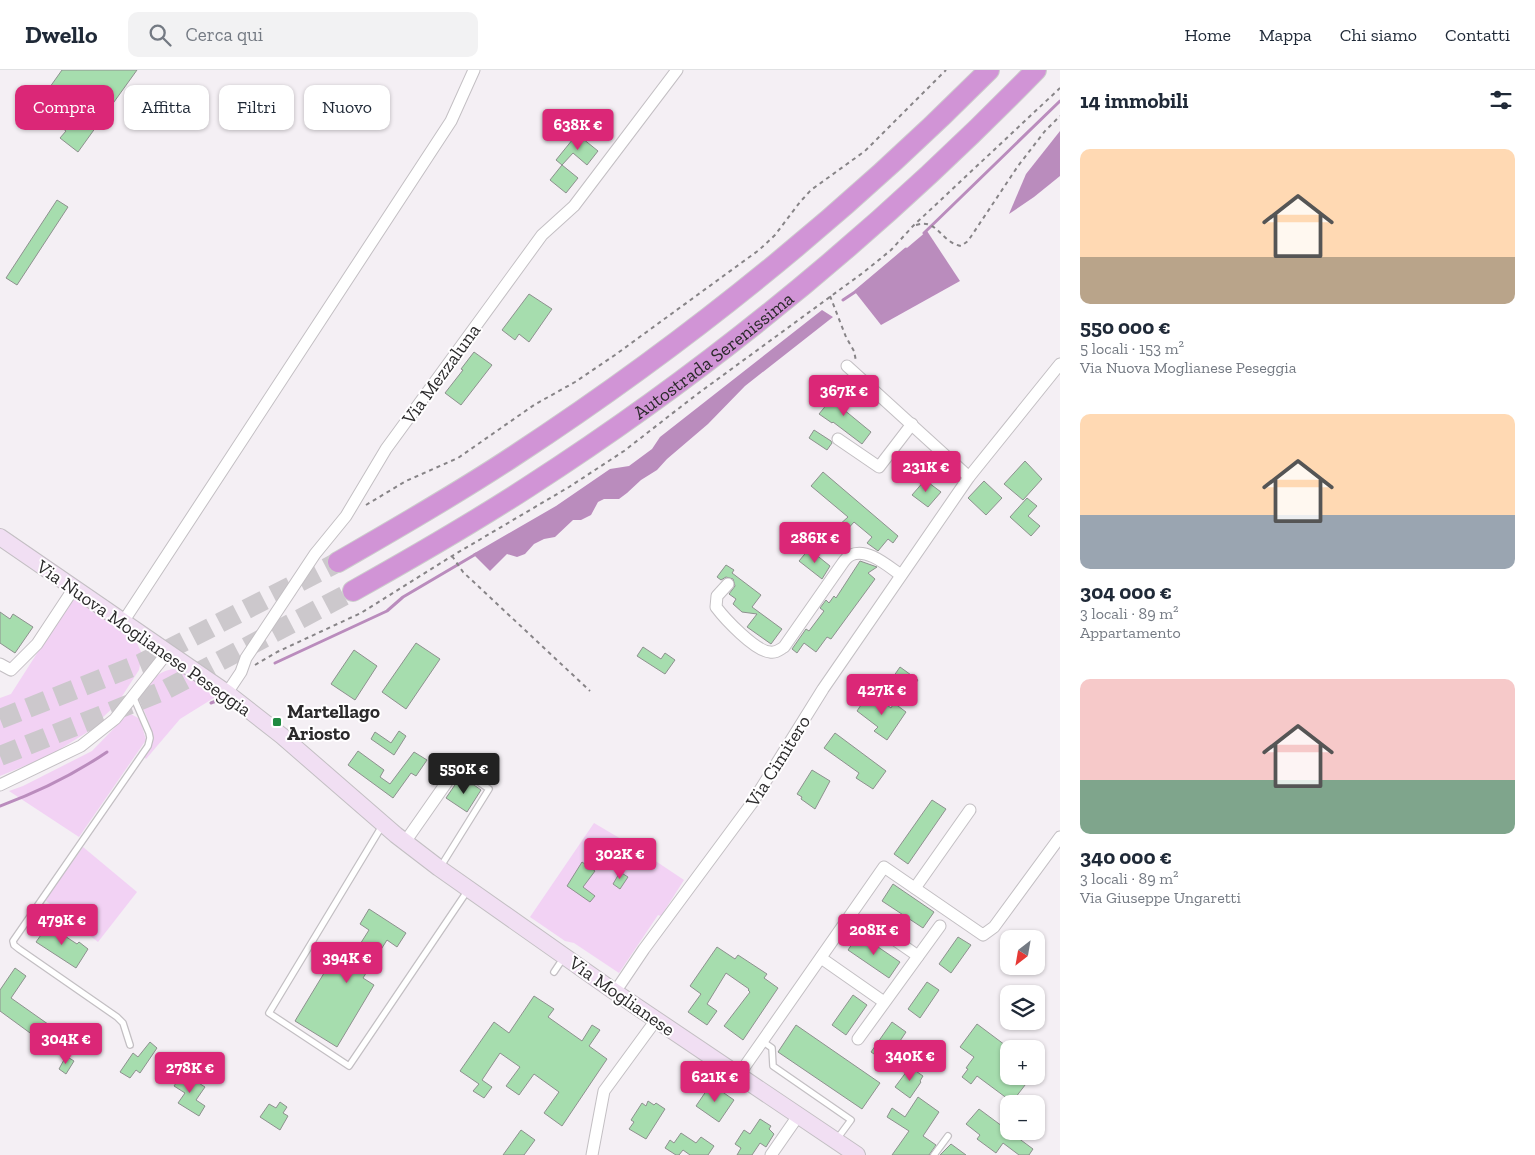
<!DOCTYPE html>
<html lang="it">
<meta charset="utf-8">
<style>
:root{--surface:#fff;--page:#f2f2f3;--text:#1f2937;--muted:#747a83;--line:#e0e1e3;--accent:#db2777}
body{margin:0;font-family:"Zilla Slab",serif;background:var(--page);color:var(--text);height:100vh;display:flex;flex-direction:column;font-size:19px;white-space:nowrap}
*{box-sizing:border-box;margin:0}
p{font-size:16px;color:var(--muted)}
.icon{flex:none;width:28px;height:28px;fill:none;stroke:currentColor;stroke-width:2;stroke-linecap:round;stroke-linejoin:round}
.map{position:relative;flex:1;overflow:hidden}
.details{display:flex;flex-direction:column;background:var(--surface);width:475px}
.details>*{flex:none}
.hud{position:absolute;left:15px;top:15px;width:475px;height:45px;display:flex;gap:10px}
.needle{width:32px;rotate:211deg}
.fabs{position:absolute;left:1000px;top:860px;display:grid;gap:10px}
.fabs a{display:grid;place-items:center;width:45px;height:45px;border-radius:10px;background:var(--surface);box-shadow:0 1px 4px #0004;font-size:25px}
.price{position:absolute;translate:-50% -42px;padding:0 11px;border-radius:5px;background:var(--accent);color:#fff;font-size:16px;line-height:32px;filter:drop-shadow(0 1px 2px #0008)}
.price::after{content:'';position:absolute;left:50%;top:30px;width:15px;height:11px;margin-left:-8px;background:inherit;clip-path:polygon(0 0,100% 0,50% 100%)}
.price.selected{background:#222;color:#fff}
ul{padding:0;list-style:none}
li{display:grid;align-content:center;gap:10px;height:265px;padding:0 20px}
li span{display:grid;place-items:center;height:155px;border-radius:10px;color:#555}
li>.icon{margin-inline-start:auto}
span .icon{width:90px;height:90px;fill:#fffc;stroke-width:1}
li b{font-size:21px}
h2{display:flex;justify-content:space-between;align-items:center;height:60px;padding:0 20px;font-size:21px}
.pill{padding:0 18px;border-radius:10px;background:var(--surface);box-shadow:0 1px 4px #0004;font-size:18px;line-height:45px}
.pill.selected{background:var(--accent);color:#fff}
header{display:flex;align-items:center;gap:30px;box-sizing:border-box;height:70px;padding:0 25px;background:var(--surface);border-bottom:1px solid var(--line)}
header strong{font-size:24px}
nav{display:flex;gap:28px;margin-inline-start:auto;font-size:18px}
.search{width:350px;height:45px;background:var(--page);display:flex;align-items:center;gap:12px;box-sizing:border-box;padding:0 18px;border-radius:10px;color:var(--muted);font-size:19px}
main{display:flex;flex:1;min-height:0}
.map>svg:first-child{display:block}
.green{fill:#f2d2f4}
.water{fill:#ba8cbd}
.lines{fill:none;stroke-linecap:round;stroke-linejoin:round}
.stream{stroke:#ba8cbd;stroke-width:3}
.building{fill:#a6ddae;stroke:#8d918e}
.highway-tunnel{stroke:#ccc8cc;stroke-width:20;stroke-dasharray:20 10;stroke-linecap:butt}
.lane-casing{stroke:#c3bfc3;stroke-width:8}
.street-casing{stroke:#c3bfc3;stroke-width:13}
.secondary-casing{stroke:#c3bfc3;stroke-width:18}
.highway-casing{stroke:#ccc;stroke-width:22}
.path{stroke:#878487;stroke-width:2;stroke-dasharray:4 4;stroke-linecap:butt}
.lane{stroke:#fff;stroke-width:5.5}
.street{stroke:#fff;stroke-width:11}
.secondary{stroke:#f1dff3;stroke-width:16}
.highway{stroke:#d194d6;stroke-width:20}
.poi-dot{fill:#208a41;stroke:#fffeff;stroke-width:2}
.labels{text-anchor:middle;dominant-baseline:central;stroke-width:4;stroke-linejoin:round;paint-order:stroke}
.street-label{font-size:19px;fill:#2b2a2b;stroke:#fffeff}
.poi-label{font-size:19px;font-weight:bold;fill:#2b2a2b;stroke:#fffeff;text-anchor:start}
</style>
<header>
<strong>Dwello</strong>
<div class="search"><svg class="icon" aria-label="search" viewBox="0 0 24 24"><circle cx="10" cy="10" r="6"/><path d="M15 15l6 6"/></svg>Cerca qui</div>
<nav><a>Home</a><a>Mappa</a><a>Chi siamo</a><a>Contatti</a></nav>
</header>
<main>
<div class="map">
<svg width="1060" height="1085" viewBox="0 0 1060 1085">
<rect width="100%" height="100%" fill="#f4eff4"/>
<g class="green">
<polygon points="73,527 136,571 142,584 139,600 117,634 86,663 49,686 0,706 0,628 11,624"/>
<path d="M173 599 184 601 217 626 180 649 146 689 144 687C157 659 148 654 139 627 150 613 155 602 173 599Z"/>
<polygon points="129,643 140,649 146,670 79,767 9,721 23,716 92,681"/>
<polygon points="594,753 633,776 684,810 661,846 658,845 619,903 574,873 565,871 530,847"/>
<polygon points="83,777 137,822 98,872 45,830"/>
</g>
<g class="water">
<polygon points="1060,61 1060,106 1034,127 1009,144 1026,104"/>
<polygon points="927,161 960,211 881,255 855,222"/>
<polygon points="822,240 833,247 745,316 708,354 667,389 657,400 641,410 627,423 619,429 604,429 598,432 591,445 581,450 573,450 555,467 544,469 534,474 525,484 517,487 507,484 490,501 473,484 556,436 610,399 629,396 652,379 660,367"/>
</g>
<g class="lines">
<g class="stream">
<polyline points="924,163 1060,31"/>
<polyline points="843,230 855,222 906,179"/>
<polyline points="275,593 387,541 403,527 476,484"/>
<polyline points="211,633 221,629"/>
<path d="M0 736C38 722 73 705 107 682"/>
</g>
</g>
<g class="building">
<polygon points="62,0 137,0 78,82 60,68 66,61 35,38"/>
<polygon points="577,64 598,81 587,95 573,83 562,95 556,90"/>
<polygon points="562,95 578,108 566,123 550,110"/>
<polygon points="57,130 68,137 17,215 6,208"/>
<polygon points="529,224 552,239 529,272 519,264 515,270 502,260"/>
<polygon points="474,282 492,295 461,335 445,323 463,300 461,299"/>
<polygon points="840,318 852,327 843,339 871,362 862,374 833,352 832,353 819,344"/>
<polygon points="814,360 831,371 832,373 827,380 809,368"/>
<polygon points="1025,391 1042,409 1023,430 1004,414"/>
<polygon points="823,402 898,466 893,473 888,469 878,481 867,473 872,467 854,452 845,462 838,456 848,447 811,416"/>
<polygon points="925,410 941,422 928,437 912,425"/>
<polygon points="984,411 1002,428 986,445 968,428"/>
<polygon points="1027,428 1037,436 1028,446 1040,456 1031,466 1010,447"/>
<polygon points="809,479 830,496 822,509 799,491"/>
<polygon points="860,491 877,497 868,503 875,509 831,569 827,567 816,582 804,573 797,583 792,579 806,559 809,561 824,541 820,538 826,530 829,533 834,526 836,528"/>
<polygon points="726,495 734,500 732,503 761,525 752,537 782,559 771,574 747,557 757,544 742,542 733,534 736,529 729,524 735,516 733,509 726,507 721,510 717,507"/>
<polygon points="0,542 10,549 13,544 33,557 15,583 0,573"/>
<polygon points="416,573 440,589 406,639 382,622"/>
<polygon points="643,577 661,589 665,583 675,590 665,604 637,586"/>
<polygon points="354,580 377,596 355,630 331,614"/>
<polygon points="900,597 918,610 909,622 891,610"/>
<polygon points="872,624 891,638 894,633 906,642 887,670 874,661 878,657 857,641 865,629 868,631"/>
<polygon points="399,661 406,666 394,685 371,669 375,662 391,673"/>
<polygon points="835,663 886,701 873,719 856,708 859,703 824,678"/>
<polygon points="358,681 384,700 380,707 390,714 414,682 427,690 416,706 411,703 393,728 348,695"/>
<polygon points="474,688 494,701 486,712 479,707 476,702 469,698"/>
<polygon points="812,700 830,711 815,739 801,729 802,727 797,724"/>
<polygon points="459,709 469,715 474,715 481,720 467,742 446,728"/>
<polygon points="932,730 946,739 908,794 894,784"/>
<polygon points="582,792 595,801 583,817 595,826 590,832 567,816"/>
<polygon points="620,802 628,807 620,819 613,814"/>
<polygon points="893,814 934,842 923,858 882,831"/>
<polygon points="369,839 406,863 397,877 387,870 363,908 374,915 337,977 295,951 332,890 345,898 369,860 360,854"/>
<polygon points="48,855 77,874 79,872 88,879 76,898 36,872"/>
<polygon points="859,864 900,892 889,908 848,880"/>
<polygon points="958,867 971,875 951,903 939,894"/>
<polygon points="717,877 735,889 738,885 767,904 764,908 778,918 743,970 724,956 750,922 748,920 749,919 726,903 707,934 717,941 707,955 688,942 701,924 690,916"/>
<polygon points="15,898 26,906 11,928 62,964 52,979 0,941 0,920"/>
<polygon points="927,912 939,920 920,948 908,939"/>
<polygon points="853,925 867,935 846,965 832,955"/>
<polygon points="534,926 554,939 548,947 582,971 592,955 600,960 589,976 607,989 562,1056 544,1043 559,1022 534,1004 519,1025 506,1016 520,997 500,983 482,1010 492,1017 484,1028 473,1021 479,1014 460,1001 494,952 509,963"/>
<polygon points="892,952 906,962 886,992 871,982"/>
<polygon points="977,954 1009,978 1009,1006 1032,1006 1012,1032 977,1006 971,1014 962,1007 968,999 966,998 974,987 960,977"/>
<polygon points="796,955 880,1013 862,1039 778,982"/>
<polygon points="150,972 157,978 140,1003 136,1000 130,1008 120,1002 133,983 138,987"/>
<polygon points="66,986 74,991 66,1004 59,999"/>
<polygon points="910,997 923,1006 920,1011 921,1012 910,1028 895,1017"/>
<polygon points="183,1003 205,1017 196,1030 205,1036 199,1046 178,1033 185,1023 174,1016"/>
<polygon points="711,1014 734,1030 719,1052 696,1036"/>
<polygon points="918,1027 939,1042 923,1066 936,1075 929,1085 892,1085 909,1061 887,1047 892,1038 905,1047"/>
<polygon points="648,1031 654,1035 656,1033 665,1039 646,1069 629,1059 634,1052 631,1050 642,1033 646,1036"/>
<polygon points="280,1032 287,1037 283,1043 288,1046 280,1060 260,1047 269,1034 276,1038"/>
<polygon points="979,1039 1033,1079 1029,1085 1019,1085 1003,1073 996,1083 977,1069 980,1065 966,1054"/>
<polygon points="760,1049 771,1056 769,1059 774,1064 766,1077 760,1073 752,1085 737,1085 741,1078 735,1074 744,1060 750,1064"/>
<polygon points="521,1060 535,1070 524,1085 503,1085"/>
<polygon points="681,1063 696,1073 701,1067 714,1076 708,1085 690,1085 683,1080 679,1085 676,1085 665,1078 670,1070 674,1073"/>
<polygon points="951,1074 966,1085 940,1085"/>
</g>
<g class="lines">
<g class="highway-tunnel">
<polyline points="0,649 142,593 338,492"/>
<polyline points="0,686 163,621 353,521"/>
</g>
<g class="lane-casing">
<g id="lane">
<polyline points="382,756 269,943 349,996 468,820"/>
<polyline points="441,796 489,719 477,711"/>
<polyline points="554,902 564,887"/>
<polyline points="762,971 772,978 773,996 851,1050 837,1069"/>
<polyline points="130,975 123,953 117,947 19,879 14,875 13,871 148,676 150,668 149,663 133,626"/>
<polyline points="934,1085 948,1066"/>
</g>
</g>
<g class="street-casing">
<g id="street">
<polyline points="847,296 969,407"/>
<polyline points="838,369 879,397 912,354"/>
<path d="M728 514 717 526 716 537C725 549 755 581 770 582 776 583 779 580 784 577L842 494C844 491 847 487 851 485 867 477 889 497 901 505"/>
<polyline points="123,552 451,51 474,0"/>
<polyline points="0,594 11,600 37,574 74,518"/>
<polyline points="227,623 241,602 246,588 315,484 346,446 386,379 526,187 542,165 574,136 677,0"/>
<polyline points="0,715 81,676 115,649 167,583"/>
<polyline points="405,772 456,699 472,708"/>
<polyline points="915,818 970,740"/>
<polyline points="869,852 918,886"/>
<polyline points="821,888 884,932"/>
<polyline points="615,922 644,879 752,733 823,619 969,407 1060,294"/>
<polyline points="858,969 940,856"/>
<polyline points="738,1006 884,797 983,865 994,857 1060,767"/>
<polyline points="592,1085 604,1021 656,950"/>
<polyline points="771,1085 798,1046"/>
</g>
</g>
<g class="secondary-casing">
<polyline id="secondary" points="0,467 227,623 282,666 396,765 439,798 615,922 857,1085"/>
</g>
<g class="highway-casing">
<g id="highway">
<path d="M338 492C397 458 457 424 514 386 685 274 845 145 989 0"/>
<path id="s1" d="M353 521C412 488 471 454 528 417 713 298 883 157 1036 0"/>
</g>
</g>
<g class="path">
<path d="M916 155C938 148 940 172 961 176L968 171 1018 96 1045 61 1060 46"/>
<polyline points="830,226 846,267 854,281 856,291"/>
<polyline points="366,435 406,411 458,388 534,335 575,312 615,285 759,180 775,165 800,132 811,120 865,81 946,0"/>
<polyline points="452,486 463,502 590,621"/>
<polyline points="255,595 277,582 361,543 452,486 569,417 624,381 696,325 864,202 891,180 913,156 1060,18"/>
</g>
<use href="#lane" class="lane"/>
<use href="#street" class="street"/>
<use href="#secondary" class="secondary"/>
<use href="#highway" class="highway"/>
</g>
<rect class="poi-dot" x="272" y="647" width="10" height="10" rx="2.5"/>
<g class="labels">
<g class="street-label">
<text stroke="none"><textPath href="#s1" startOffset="431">Autostrada Serenissima</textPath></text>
<text transform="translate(441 304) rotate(-54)">Via Mezzaluna</text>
<text transform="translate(144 568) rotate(35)">Via Nuova Moglianese Peseggia</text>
<text transform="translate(778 691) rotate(-58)">Via Cimitero</text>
<text transform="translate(622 926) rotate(35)">Via Moglianese</text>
</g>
<g class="poi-label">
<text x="287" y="641">Martellago<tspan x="287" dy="22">Ariosto</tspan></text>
</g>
</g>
</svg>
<div class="fabs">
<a><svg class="needle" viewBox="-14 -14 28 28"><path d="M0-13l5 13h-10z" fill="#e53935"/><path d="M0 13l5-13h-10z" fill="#747a83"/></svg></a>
<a><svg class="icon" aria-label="layers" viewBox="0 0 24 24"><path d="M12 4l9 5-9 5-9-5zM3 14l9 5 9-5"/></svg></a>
<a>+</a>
<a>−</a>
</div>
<b class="price" style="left:578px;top:81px">638K €</b>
<b class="price" style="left:844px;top:347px">367K €</b>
<b class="price" style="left:926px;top:423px">231K €</b>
<b class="price" style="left:815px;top:494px">286K €</b>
<b class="price" style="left:882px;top:646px">427K €</b>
<b class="price selected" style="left:464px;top:725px">550K €</b>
<b class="price" style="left:620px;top:810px">302K €</b>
<b class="price" style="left:62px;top:876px">479K €</b>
<b class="price" style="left:874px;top:886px">208K €</b>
<b class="price" style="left:347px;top:914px">394K €</b>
<b class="price" style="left:66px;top:995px">304K €</b>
<b class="price" style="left:910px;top:1012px">340K €</b>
<b class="price" style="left:190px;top:1024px">278K €</b>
<b class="price" style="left:715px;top:1033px">621K €</b>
<div class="hud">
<a class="pill selected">Compra</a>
<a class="pill">Affitta</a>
<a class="pill">Filtri</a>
<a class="pill">Nuovo</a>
</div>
</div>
<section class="details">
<h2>14 immobili<svg class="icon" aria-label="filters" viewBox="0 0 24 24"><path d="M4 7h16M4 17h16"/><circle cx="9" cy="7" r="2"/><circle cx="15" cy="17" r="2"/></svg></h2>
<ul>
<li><span style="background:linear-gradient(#ffd9b3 70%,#b9a48a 0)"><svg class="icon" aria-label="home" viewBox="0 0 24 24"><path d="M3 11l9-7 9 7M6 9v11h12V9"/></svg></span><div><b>550 000 €</b><p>5 locali · 153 m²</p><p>Via Nuova Moglianese Peseggia</p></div></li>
<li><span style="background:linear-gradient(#ffd9b3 65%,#9aa5b1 0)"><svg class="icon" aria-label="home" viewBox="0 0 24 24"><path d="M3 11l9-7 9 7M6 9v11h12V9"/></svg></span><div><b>304 000 €</b><p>3 locali · 89 m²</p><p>Appartamento</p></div></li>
<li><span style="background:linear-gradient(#f6c9c9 65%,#7fa58c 0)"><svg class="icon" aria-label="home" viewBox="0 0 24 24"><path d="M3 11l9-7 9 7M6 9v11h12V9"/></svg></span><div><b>340 000 €</b><p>3 locali · 89 m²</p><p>Via Giuseppe Ungaretti</p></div></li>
</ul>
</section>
</main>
